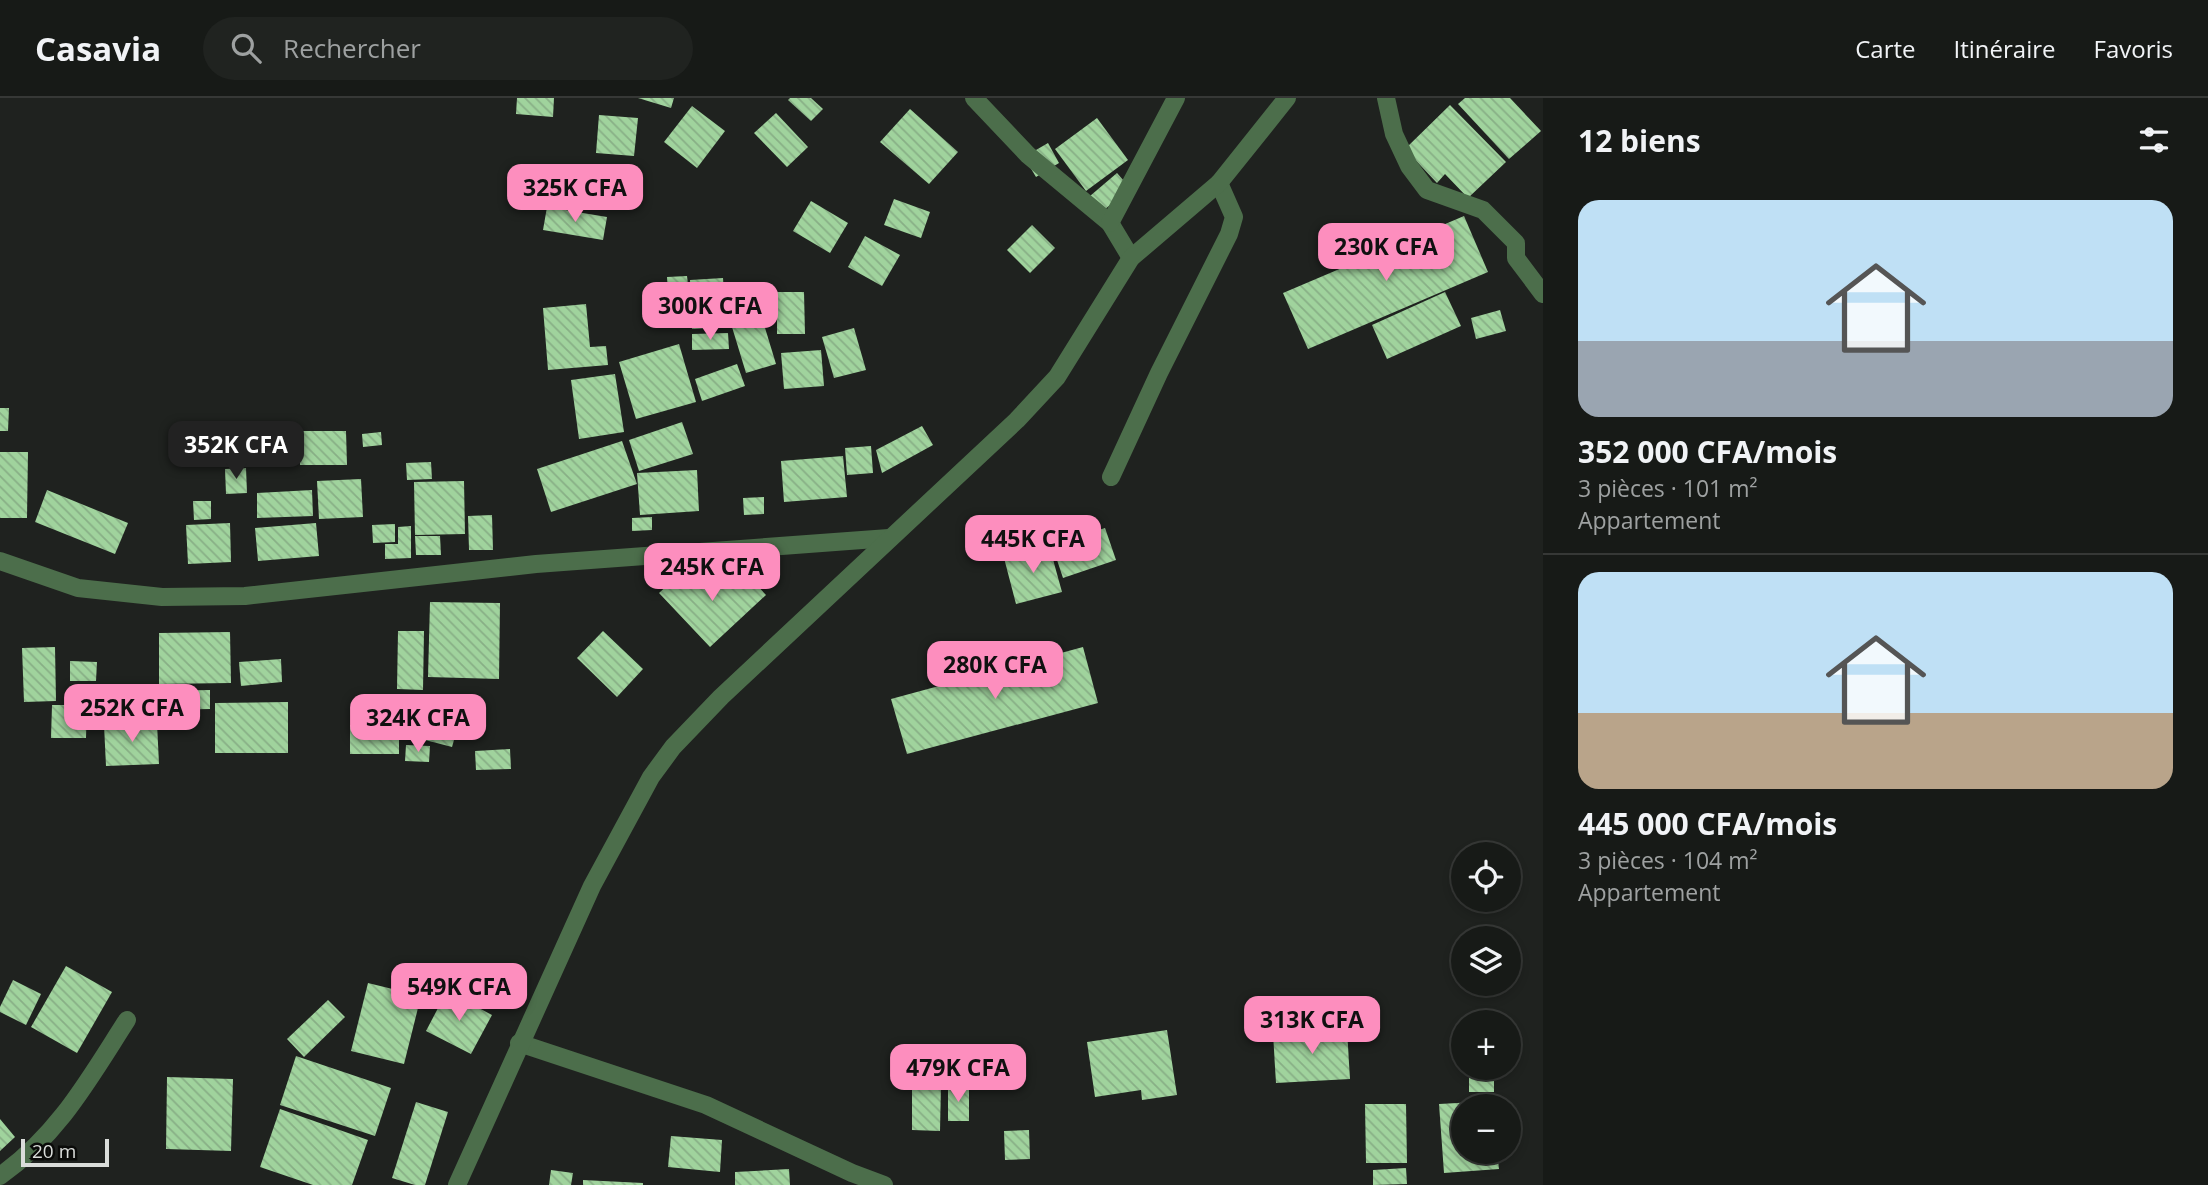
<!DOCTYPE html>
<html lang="fr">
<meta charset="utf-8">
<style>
:root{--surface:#171a17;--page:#202320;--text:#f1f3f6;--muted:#9ea1a1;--line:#363836;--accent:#fd8ebe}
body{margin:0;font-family:"Open Sans",sans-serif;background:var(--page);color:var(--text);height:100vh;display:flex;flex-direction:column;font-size:26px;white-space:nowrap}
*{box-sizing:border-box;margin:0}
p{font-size:23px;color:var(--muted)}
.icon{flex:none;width:38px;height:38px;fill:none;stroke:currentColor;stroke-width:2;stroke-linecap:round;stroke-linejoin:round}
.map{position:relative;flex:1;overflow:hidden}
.side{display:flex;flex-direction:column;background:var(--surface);width:665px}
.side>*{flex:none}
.controls{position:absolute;left:1451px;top:744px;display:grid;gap:14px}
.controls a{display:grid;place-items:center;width:70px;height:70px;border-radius:50%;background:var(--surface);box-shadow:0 4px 10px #0003,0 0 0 2px var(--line);font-size:35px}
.scale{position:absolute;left:21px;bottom:18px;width:88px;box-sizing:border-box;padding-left:7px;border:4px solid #daddda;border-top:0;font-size:19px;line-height:24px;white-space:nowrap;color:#daddda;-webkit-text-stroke:5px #0a0b09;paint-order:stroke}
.price{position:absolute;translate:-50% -60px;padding:0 16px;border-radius:14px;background:var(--accent);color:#111;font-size:23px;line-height:46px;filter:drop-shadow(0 2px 4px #0008)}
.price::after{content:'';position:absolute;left:50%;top:42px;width:21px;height:16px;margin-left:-10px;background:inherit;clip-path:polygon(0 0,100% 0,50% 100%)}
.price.on{background:#222;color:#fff}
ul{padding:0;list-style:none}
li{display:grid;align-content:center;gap:14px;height:371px;padding:0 35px}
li+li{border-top:2px solid var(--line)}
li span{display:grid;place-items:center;height:217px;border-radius:21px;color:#555}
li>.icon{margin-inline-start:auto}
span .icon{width:126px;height:126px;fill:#fffc;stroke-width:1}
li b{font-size:30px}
h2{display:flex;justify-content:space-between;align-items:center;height:84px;padding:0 35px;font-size:30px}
header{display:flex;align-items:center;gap:42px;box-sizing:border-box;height:98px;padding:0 35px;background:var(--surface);border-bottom:2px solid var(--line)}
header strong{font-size:33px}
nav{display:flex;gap:38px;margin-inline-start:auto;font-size:24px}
.search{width:490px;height:63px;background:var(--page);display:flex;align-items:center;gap:18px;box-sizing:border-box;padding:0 24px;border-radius:38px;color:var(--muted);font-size:26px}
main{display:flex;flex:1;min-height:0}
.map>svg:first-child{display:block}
.building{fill:url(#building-back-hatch)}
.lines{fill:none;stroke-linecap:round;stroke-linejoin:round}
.minor{stroke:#4c6e4b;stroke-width:18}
</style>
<header>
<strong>Casavia</strong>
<div class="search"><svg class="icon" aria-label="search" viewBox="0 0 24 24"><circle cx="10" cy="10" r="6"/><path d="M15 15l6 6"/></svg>Rechercher</div>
<nav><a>Carte</a><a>Itinéraire</a><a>Favoris</a></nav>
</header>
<main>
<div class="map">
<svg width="1543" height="1087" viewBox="0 0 1543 1087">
<defs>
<pattern id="building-back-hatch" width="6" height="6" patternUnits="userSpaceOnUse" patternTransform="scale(1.75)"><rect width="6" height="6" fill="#a0d39d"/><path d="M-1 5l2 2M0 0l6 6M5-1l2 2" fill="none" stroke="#88af86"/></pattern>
</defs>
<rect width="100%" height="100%" fill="#1f221f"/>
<g class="building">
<polygon points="517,0 554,0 553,19 516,16"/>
<polygon points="638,0 674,0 671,10"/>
<polygon points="790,0 811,0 823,11 811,23 788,2"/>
<polygon points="1465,0 1510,0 1541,33 1509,61 1458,6"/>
<polygon points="1450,7 1506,64 1468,100 1445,76 1437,85 1405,51"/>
<polygon points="692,8 725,33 697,70 664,44"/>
<polygon points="910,11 958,54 929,86 880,44"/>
<polygon points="776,15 808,49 787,69 754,35"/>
<polygon points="599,17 638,20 634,58 596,55"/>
<polygon points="1097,20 1128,62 1086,93 1055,51"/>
<polygon points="1048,45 1059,65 1036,79 1024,59"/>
<rect x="559" y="73" width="42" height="34"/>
<polygon points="1117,75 1130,90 1103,113 1090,98"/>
<polygon points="894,101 930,114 921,140 884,127"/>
<polygon points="811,103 848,125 830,155 793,133"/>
<polygon points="547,109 607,119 603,142 543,132"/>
<polygon points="1464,118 1488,174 1308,251 1283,195"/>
<polygon points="1032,127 1055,150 1030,175 1007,152"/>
<polygon points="865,138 900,157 882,188 848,169"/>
<polygon points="687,178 689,195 668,197 667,179"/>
<polygon points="723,180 726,229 692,231 690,182"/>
<polygon points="777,194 804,194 805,236 777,236"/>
<polygon points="1445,194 1461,228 1387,261 1372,227"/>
<polygon points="586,206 590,249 606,248 608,267 548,272 543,210"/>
<polygon points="1500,212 1506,233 1476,241 1471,220"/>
<polygon points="762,220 776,266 746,275 732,229"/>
<polygon points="854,230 866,272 834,280 822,239"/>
<polygon points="728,235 729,251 692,252 692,236"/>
<polygon points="679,246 696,304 636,321 619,264"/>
<polygon points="821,252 824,288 784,291 781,255"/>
<polygon points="737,266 745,288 702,303 695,281"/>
<polygon points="615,276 624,334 579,341 571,282"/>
<polygon points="0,310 9,310 8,333 0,333"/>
<polygon points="682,324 693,356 639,373 629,342"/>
<polygon points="922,328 933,347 882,375 876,352"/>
<polygon points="300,333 346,333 347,367 300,367"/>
<polygon points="381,334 382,347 363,349 362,336"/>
<polygon points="622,343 637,386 551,414 537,371"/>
<polygon points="871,348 873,375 847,377 845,350"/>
<polygon points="0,354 28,354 27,420 0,420"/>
<polygon points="843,358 847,399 784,404 781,363"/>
<polygon points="431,364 432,381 407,382 406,365"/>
<polygon points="246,370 247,395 226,396 225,371"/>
<polygon points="697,372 699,413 640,417 637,375"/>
<polygon points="361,381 363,419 319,421 317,383"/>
<polygon points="464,383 465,436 415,437 414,384"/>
<polygon points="47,392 128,425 115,456 35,424"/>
<polygon points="312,392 313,418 257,420 257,395"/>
<polygon points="764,399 764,416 744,417 743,400"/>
<polygon points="193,403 211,403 211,421 194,422"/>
<polygon points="492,417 493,452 469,452 468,418"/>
<polygon points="652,419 652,432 632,433 632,420"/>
<polygon points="230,425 231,464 188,466 186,427"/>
<polygon points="316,425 319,458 258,463 255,430"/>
<polygon points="395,426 395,444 373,445 372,427"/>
<polygon points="411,428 411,460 385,461 385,446 398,446 398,429"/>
<polygon points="1105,430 1116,462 1063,480 1052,447"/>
<polygon points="415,438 440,438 441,457 416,457"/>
<polygon points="1049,447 1062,494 1016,506 1004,460"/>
<polygon points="740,469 766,497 710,549 659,495 686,470 710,497"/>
<polygon points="430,504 500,505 499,581 428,579"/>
<polygon points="398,533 424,533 423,592 397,591"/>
<polygon points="603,533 643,571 617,599 577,560"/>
<polygon points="230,534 231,585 159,586 159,535"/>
<polygon points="55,549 56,603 24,604 22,550"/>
<polygon points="1083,549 1098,605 907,656 891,601"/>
<polygon points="281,561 282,584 241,588 239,564"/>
<polygon points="70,563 97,564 96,583 70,583"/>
<polygon points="210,592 210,611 160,612 160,593"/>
<polygon points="417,598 463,611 452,649 406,637"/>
<polygon points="288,604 288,655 215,655 215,605"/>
<polygon points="52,607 87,607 86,640 51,640"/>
<polygon points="157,625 159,666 106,668 104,627"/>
<rect x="350" y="627" width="49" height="29"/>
<polygon points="406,647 430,648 429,664 405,663"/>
<polygon points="510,651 511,671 476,672 475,653"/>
<polygon points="66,868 112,894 77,955 31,929"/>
<polygon points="13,882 41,896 26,927 0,914 0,909"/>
<polygon points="368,885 421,898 404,966 351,953"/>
<polygon points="447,893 492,917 471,956 426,933"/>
<polygon points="328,902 345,919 304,959 287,941"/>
<polygon points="1316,906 1318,927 1259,931 1257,909"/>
<polygon points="1167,932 1177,997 1142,1002 1141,992 1095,999 1087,944"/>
<polygon points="1347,932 1350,981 1276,985 1273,936"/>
<polygon points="1001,947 1001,972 971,972 971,948"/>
<polygon points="296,958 391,990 375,1038 280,1007"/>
<rect x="1469" y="971" width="25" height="23"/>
<polygon points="167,979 233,981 231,1053 166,1051"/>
<polygon points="912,986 941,986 940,1033 912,1032"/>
<rect x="948" y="990" width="21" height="33"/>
<polygon points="1494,1003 1494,1008 1463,1008 1463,1054 1497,1054 1499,1071 1444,1075 1439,1006"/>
<polygon points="416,1004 448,1014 425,1087 415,1087 392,1080"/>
<polygon points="1365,1006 1406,1006 1407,1065 1366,1065"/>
<polygon points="280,1011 368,1042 352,1087 313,1087 260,1069"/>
<polygon points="0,1021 15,1039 0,1053"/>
<polygon points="1029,1032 1030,1061 1005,1062 1004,1033"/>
<polygon points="671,1038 722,1042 720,1074 668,1069"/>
<polygon points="1406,1070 1407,1086 1373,1087 1373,1072"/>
<polygon points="789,1071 790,1087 735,1087 735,1074"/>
<polygon points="551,1072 573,1075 571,1087 549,1087"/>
<polygon points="583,1082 643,1085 643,1087 583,1087"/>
</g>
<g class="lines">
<g class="minor">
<polyline points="974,0 1028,57 1110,125 1131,160"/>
<polyline points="1386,0 1394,36 1409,68 1427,92 1483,112 1516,145 1516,160 1543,196"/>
<polyline points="1110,125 1176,0"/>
<polyline points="1111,379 1159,275 1229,136 1234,119 1219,85"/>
<polyline points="0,463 78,490 162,499 245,498 536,466 889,440"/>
<polyline points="519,945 706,1007 852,1075 884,1087"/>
<path d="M0 1078C59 1036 89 981 127 922"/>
<polyline points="457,1087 592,788 651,679 673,649 721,599 1017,322 1057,279 1131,160 1219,85 1287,0"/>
</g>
</g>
</svg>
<div class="controls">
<a><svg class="icon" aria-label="locate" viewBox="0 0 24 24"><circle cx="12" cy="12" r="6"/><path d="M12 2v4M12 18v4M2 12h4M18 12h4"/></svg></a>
<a><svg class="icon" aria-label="layers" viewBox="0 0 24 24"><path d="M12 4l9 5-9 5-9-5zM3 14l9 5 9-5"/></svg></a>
<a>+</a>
<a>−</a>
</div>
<div class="scale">20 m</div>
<b class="price" style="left:575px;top:126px">325K CFA</b>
<b class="price" style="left:1386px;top:185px">230K CFA</b>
<b class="price" style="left:710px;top:244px">300K CFA</b>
<b class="price on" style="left:236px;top:383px">352K CFA</b>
<b class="price" style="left:1033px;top:477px">445K CFA</b>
<b class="price" style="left:712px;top:505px">245K CFA</b>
<b class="price" style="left:995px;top:603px">280K CFA</b>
<b class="price" style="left:132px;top:646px">252K CFA</b>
<b class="price" style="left:418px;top:656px">324K CFA</b>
<b class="price" style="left:459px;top:925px">549K CFA</b>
<b class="price" style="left:1312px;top:958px">313K CFA</b>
<b class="price" style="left:958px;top:1006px">479K CFA</b>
</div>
<section class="side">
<h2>12 biens<svg class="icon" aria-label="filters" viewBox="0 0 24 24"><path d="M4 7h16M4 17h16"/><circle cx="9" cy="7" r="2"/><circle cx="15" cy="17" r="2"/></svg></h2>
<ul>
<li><span style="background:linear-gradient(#bfe0f5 65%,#9aa5b1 0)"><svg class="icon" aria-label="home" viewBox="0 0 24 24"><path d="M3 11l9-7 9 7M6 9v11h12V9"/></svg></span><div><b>352 000 CFA/mois</b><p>3 pièces · 101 m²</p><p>Appartement</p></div></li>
<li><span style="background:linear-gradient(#bfe0f5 65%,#b9a48a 0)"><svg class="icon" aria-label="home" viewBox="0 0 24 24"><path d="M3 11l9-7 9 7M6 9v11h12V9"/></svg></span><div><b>445 000 CFA/mois</b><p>3 pièces · 104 m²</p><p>Appartement</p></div></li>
</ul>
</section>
</main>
